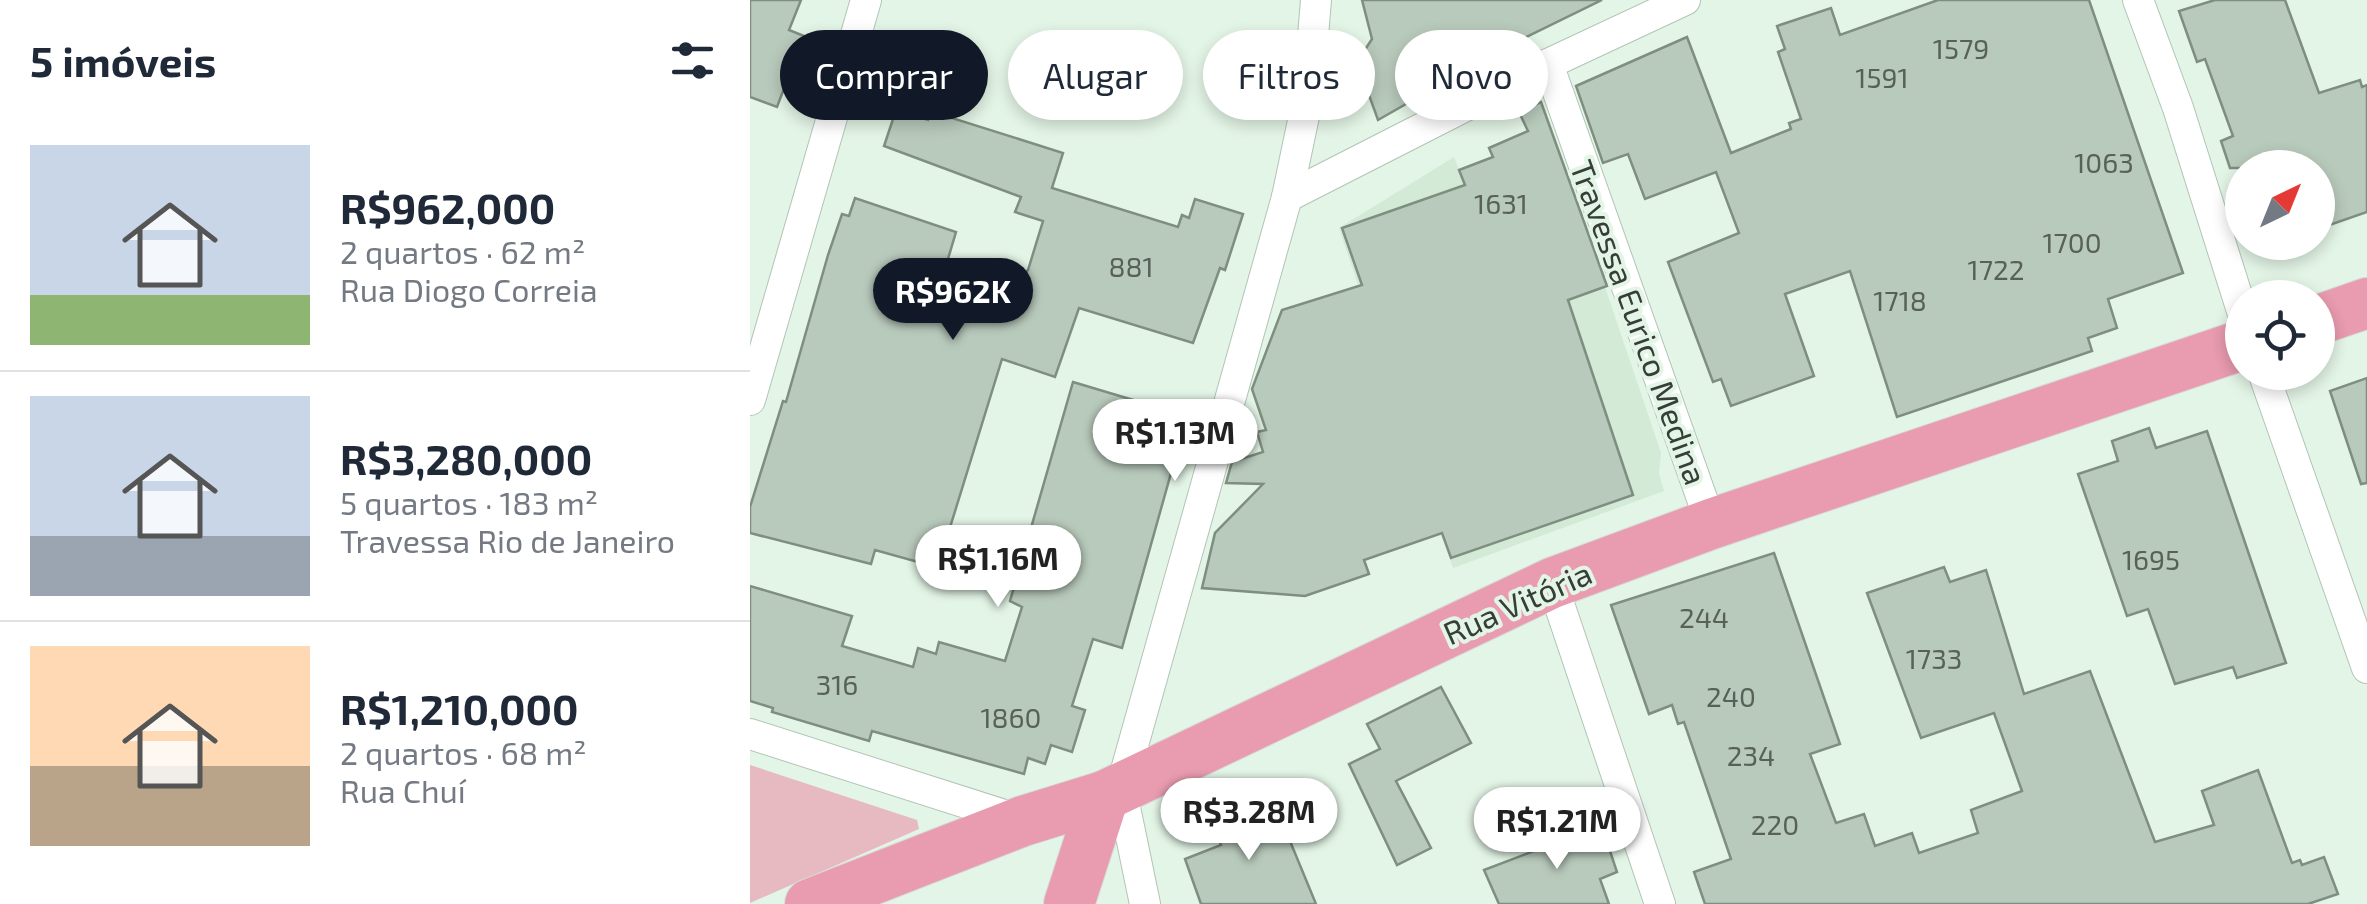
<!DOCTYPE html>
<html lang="pt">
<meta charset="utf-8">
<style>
:root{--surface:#fff;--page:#f2f2f3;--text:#1f2937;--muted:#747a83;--line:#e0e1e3;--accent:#111827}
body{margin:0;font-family:"Exo 2",sans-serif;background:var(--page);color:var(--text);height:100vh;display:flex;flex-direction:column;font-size:38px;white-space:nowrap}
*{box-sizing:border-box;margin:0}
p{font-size:32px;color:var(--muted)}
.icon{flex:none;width:55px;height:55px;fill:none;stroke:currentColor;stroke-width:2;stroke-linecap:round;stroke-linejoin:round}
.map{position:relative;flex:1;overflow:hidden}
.sheet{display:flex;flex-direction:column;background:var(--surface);width:750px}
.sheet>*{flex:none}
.hud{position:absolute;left:30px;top:30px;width:950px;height:90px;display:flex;gap:20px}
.needle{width:65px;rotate:43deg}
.fabs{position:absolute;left:1475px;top:150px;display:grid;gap:20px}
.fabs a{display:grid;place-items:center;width:110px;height:110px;border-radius:50%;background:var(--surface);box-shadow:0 5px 15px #0003;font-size:50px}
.price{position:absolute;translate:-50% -85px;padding:0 22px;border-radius:35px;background:#fff;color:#222;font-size:32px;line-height:65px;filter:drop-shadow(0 2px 5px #0008)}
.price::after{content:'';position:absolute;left:50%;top:60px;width:30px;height:22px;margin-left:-15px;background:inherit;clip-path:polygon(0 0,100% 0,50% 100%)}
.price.active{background:var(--accent);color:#fff}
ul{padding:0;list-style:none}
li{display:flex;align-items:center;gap:30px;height:250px;padding:0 30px}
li+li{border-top:2px solid var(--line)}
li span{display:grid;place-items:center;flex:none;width:280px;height:200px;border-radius:0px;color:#555}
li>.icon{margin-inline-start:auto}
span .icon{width:120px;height:120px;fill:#fffc;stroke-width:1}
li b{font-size:42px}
h2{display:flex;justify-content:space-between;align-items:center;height:120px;padding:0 30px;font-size:42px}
.pill{padding:0 35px;border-radius:45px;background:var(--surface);box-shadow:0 5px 15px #0003;font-size:35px;line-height:90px}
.pill.active{background:var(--accent);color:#fff}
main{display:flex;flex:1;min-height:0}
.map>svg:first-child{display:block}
.built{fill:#d2ead6}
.green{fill:#e7b9c0}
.building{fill:#b8cabc;stroke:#7e8e81;stroke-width:2.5}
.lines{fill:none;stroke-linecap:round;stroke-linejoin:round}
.minor-casing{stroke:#b2c4b6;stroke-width:32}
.primary-casing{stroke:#d7d8d7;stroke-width:52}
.minor{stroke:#fff;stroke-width:30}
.primary{stroke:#e99baf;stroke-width:50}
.labels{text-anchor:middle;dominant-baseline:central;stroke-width:8;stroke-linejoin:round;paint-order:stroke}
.number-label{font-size:28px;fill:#576159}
.street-label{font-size:32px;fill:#373e38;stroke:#e3f5e6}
</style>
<main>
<section class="sheet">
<h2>5 imóveis<svg class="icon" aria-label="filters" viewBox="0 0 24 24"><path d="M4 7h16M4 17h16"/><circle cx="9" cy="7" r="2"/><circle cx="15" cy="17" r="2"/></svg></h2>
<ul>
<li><span style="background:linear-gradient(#c9d6e8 75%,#8fb573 0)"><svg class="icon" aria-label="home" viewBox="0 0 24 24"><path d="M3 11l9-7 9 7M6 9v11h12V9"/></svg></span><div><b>R$962,000</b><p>2 quartos · 62 m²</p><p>Rua Diogo Correia</p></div></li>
<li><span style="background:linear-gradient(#c9d6e8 70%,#9aa5b1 0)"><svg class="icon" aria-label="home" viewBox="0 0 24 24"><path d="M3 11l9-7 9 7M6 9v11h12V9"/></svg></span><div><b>R$3,280,000</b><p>5 quartos · 183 m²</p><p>Travessa Rio de Janeiro</p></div></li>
<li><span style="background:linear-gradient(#ffd9b3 60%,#b9a48a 0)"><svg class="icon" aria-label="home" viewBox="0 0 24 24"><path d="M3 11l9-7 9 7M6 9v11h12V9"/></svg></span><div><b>R$1,210,000</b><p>2 quartos · 68 m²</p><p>Rua Chuí</p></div></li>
</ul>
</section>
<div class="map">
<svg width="1617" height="904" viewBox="0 0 1617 904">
<rect width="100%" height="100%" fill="#e3f5e6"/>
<polygon class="built" points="704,157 766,318 855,287 911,453 909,473 914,491 703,568 589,228"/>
<polygon class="green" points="0,765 167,820 169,829 0,903"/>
<g class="building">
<polygon points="0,0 51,0 39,30 54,36 27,107 0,97"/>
<polygon points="612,0 852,0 756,47 628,120 607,62 622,39"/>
<polygon points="1188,0 1339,0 1433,273 1358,299 1367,328 1338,338 1342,351 1147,417 1100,271 1035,294 1064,376 981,406 971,379 963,382 918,262 989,233 966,172 895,199 878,154 853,163 826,86 937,37 981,153 1041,129 1039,123 1051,119 1028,52 1035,49 1027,26 1081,8 1090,35"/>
<polygon points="1465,0 1535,0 1569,93 1610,80 1612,87 1617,85 1617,212 1568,229 1568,168 1480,168 1471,141 1483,136 1455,59 1447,62 1429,11"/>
<polygon points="791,102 857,286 818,300 883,495 701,558 692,533 614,560 619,574 555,596 452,588 465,533 513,484 476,483 482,462 513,452 507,432 516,430 502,389 532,310 612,285 592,228 715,185 709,170 743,157 739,148 778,131 769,112"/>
<polygon points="146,110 178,120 180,111 313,153 302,188 428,227 432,215 439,218 445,199 493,214 475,270 470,268 443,343 329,308 305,377 252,359 198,534 213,538 204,572 125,550 121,564 0,533 0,507 33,401 36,402 78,255 92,214 99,216 105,198 206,232 195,269 259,288 278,270 293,221 265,212 271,197 134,146"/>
<polygon points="1617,378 1617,483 1611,484 1580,391"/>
<polygon points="323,382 437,416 372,648 343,639 322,706 335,710 322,752 301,745 295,764 278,758 274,774 122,731 119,741 22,712 23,708 0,701 0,586 102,616 92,646 163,667 168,648 186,654 189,642 255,661 272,607 260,601"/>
<polygon points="1399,428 1406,448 1457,431 1536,663 1487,678 1483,667 1425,684 1398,609 1377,616 1328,474 1368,461 1362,441"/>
<polygon points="1024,553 1090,744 1060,754 1086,823 1114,814 1125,846 1162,833 1169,853 1228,833 1221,810 1272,791 1244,713 1171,738 1117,593 1194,567 1200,582 1236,570 1274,694 1340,671 1405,842 1464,825 1452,791 1508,770 1542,863 1550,860 1552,865 1574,857 1588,894 1558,904 955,904 944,872 981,859 934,722 928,724 922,705 899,714 861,605"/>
<polygon points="691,687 721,743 646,781 681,848 647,865 599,764 630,749 617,724"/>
<polygon points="488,798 500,824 528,812 566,904 451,904 435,859 471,845 461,817"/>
<polygon points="850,821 867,872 850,879 859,904 749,904 734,870 818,838 816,834"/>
</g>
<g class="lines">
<g class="minor-casing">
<g id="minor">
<polyline points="1388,0 1428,108 1492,311"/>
<polyline points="798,64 961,524"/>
<polyline points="537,197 798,64 935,0"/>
<polyline points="1513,372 1617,668"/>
<polyline points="0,400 116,0"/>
<polyline points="802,583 910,904"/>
<polyline points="0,734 273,821"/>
<polyline points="395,904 371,788 537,197 558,97 566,0"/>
</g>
</g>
<g class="primary-casing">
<g id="primary">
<polyline points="1568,320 1617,303"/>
<polyline points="60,904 273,821 354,796 802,583 961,524 1492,345"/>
<polyline points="319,904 354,796"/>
</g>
</g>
<use href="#minor" class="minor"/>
<use href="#primary" class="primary"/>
</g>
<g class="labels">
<g class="number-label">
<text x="1211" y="48">1579</text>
<text x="1132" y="77">1591</text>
<text x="1354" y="162">1063</text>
<text x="751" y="203">1631</text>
<text x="1322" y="242">1700</text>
<text x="381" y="266">881</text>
<text x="1246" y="269">1722</text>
<text x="1150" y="300">1718</text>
<text x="1401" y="559">1695</text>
<text x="954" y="617">244</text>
<text x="1184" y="658">1733</text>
<text x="87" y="684">316</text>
<text x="981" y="696">240</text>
<text x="261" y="717">1860</text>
<text x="1001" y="755">234</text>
<text x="1025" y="824">220</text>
</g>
<g class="street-label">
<text transform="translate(890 322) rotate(70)">Travessa Eurico Medina</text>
<text transform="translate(767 602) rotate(-24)">Rua Vitória</text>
</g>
</g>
</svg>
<div class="fabs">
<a><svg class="needle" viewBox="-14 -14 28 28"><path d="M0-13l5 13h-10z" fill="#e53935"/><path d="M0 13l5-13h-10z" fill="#747a83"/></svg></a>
<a><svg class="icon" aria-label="locate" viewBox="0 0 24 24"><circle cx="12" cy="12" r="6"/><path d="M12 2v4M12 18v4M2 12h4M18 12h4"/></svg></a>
</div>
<b class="price active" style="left:203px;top:343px">R$962K</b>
<b class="price" style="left:425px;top:484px">R$1.13M</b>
<b class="price" style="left:248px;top:610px">R$1.16M</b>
<b class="price" style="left:499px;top:863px">R$3.28M</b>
<b class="price" style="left:807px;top:872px">R$1.21M</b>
<div class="hud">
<a class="pill active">Comprar</a>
<a class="pill">Alugar</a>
<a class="pill">Filtros</a>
<a class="pill">Novo</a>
</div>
</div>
</main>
